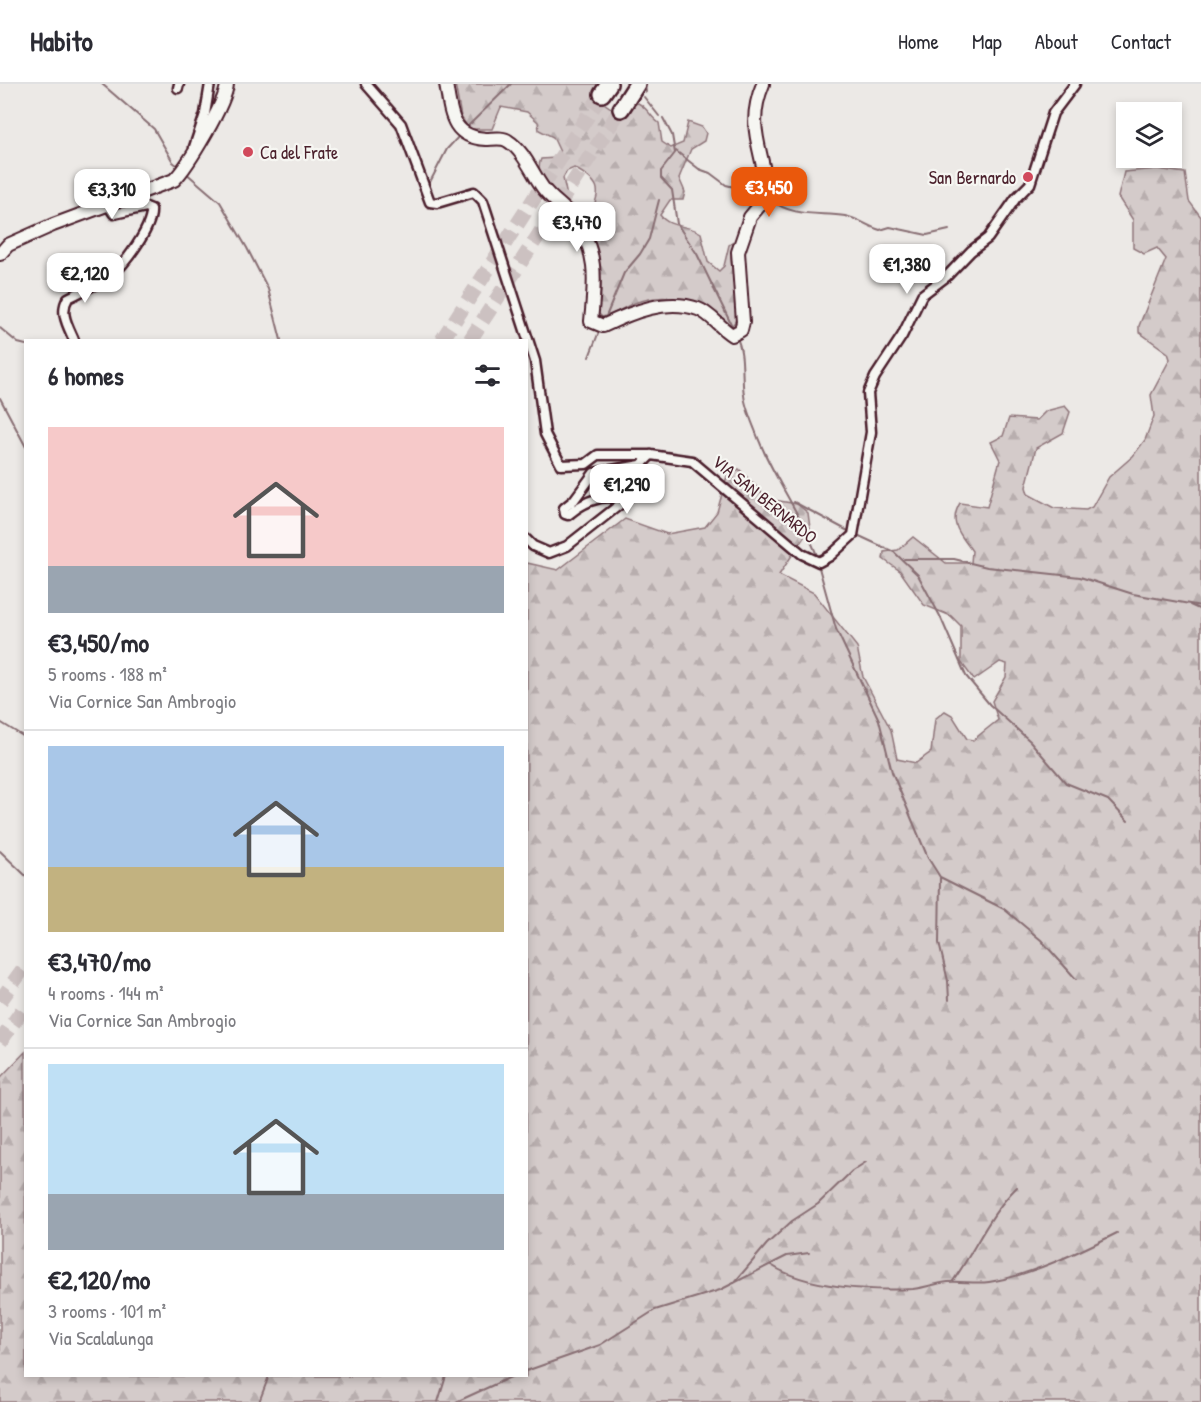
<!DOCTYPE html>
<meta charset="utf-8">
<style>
:root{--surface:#fff;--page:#f7f7f7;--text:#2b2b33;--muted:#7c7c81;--line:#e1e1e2;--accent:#ea580c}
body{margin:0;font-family:"Patrick Hand",sans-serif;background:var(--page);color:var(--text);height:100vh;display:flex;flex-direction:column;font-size:22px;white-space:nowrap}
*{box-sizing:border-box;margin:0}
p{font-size:20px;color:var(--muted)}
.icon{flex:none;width:33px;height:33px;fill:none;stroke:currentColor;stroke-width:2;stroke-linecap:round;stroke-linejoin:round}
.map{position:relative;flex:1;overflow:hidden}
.panel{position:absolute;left:24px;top:255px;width:504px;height:1038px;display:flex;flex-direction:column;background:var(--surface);border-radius:0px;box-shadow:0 3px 9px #0003}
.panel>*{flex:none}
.fabs{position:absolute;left:1116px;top:18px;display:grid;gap:12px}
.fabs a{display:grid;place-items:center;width:66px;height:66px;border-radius:0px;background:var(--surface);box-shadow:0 3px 9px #0003;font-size:30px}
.price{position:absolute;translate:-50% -51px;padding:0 14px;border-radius:12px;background:#fff;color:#222;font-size:20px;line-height:39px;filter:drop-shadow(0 2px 3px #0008)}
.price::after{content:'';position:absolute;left:50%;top:36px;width:18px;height:14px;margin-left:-9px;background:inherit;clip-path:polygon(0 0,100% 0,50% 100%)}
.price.on{background:var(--accent);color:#fff}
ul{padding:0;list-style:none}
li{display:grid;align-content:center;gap:12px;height:318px;padding:0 24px}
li+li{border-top:2px solid var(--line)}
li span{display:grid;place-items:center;height:186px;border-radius:0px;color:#555}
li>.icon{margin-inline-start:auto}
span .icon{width:108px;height:108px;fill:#fffc;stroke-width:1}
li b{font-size:26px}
h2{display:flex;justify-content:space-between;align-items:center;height:72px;padding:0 24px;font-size:26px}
header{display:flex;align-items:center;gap:36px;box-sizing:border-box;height:84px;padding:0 30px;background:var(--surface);border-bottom:2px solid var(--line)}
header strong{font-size:28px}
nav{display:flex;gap:33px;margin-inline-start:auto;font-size:21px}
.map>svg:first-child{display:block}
.forest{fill:url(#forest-firs);stroke:#8f757a;stroke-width:1.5}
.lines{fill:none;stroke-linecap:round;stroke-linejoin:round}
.stream{stroke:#886e73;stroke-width:2}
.highway-tunnel{stroke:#ccc1c1;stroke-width:15;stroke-dasharray:15 8;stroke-linecap:butt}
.street-casing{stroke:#4a1f2b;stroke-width:13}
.secondary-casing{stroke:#4a1f2b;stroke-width:16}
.highway-casing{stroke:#4a1f2b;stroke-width:20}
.street{stroke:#f6f6f2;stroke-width:8}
.secondary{stroke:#f6f6f2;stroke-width:12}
.highway{stroke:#f6f6f2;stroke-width:15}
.poi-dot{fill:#d1495b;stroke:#f6f6f2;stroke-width:2}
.labels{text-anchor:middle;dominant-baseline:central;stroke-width:4.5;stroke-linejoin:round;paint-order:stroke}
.poi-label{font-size:18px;fill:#4a1f2b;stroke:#f6f6f2;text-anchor:start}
.street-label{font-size:18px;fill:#4a1f2b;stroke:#f6f6f2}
</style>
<header>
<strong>Habito</strong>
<nav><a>Home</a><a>Map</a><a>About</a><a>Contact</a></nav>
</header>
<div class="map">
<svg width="1201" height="1318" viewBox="0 0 1201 1318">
<defs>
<pattern id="forest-firs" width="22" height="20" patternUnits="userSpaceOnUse" patternTransform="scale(1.5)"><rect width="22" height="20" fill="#d4cbca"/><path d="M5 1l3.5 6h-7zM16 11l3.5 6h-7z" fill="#b8aeae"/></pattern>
</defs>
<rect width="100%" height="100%" fill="#ece9e6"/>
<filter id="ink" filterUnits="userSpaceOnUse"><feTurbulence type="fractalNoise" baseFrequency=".0167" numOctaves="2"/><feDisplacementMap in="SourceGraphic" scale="12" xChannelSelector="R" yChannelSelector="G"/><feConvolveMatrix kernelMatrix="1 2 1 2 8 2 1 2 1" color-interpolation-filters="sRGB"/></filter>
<g filter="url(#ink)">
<g class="forest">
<path d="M455 0H597L598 15 614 26 638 19C648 24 650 33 659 39L662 58 671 64 683 59 688 38 702 43 706 49 704 57 691 65 679 94 685 108 683 116H670L660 131C670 145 688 140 701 149L708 178 719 187 724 182 729 161 735 157C734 163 731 169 731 175 732 194 748 231 730 243 698 221 673 203 632 220 621 225 614 231 602 233L597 228C597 200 601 170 589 143 592 112 613 105 574 84L567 87 563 94 568 117 565 120C554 108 533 92 541 75L556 74 560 68 553 53 539 46 538 38 527 28 501 23 492 45H469L461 33Z"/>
<path d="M1157 85 1185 89 1189 117 1201 133V1318H0V994L25 968 26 1292H526L527 479 558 486 625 435 667 450 705 443 717 428 727 392 739 385 768 415 797 420 808 429 810 444 779 491 814 509 857 563 863 593 891 646 897 675 916 679 931 668 935 635 945 627 952 631 967 655 973 656 998 636 992 617 1006 593 1007 580 1000 578 974 596 961 578V542L951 532 924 521 900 487 883 475 884 468 898 466 913 453 946 479H971L972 467C960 450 948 439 960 419L987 423 1000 376 991 358 1003 352 1009 334 1037 336 1046 327 1065 322 1070 328 1063 349 1036 364 1026 403 1028 410 1054 424 1086 426 1092 423 1109 393 1133 372 1145 356 1154 332 1151 311 1170 275 1168 269 1139 248V242L1166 175 1157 164 1144 170 1133 164V136L1118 113 1124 88Z"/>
</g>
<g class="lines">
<g class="stream">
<polyline points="102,0 154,45 173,78 178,82"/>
<polyline points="645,0 646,8"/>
<polyline points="644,13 659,32"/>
<polyline points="663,34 672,51 675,69 661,87 661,94 672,106 677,140 697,170 733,244"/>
<polyline points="466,44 511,0"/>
<polyline points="676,67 699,85 710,89 726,101 763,110"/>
<polyline points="185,88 220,118 247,164 268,205 281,256"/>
<polyline points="428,102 447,65 460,51"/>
<path d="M770 115C792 134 820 128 845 132 858 134 868 143 880 146L890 143 927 151 949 146"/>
<polyline points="605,235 624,189 640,170 649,155 659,116"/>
<polyline points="0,244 18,259 26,261"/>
<path d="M736 252C745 269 741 292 744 311 745 322 751 336 755 346 771 391 801 429 818 474"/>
<polyline points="589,273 600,245"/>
<polyline points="0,314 26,363"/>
<polyline points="794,418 850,448"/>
<polyline points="855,450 894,468 918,491 940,532 966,592 990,621 1030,657 1066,699 1108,716 1128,737"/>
<polyline points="904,475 954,475 987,483 1080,493 1133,510 1201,522"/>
<polyline points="818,480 836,545 879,636 892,688 928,774 940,793 1004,825 1041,856 1076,895"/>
<polyline points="1190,521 1201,526"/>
<polyline points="0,638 26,654"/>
<polyline points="0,767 26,792"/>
<polyline points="940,794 939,859 948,897 949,916"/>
<path d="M771 1181C806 1204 871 1207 913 1205 925 1204 936 1199 948 1198 962 1197 976 1200 989 1198 1029 1192 1081 1167 1117 1149"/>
<path d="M953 1197C975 1166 990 1129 1017 1103"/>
<polyline points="734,1199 767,1160 792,1137 818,1120 852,1087 866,1078"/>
<polyline points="526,1287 600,1261 655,1226 720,1206 787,1172 809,1169"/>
<polyline points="259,1318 269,1292"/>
<polyline points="438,1318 446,1292"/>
<polyline points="456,1318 513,1292"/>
</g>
<g class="highway-tunnel">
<polyline points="442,256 602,10"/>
<polyline points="470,256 621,25"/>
<polyline points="0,917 26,881"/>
<polyline points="0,958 26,921"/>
</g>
<g class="street-casing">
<g id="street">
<polyline points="366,0 401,40 430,118 437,119 474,108 483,117 535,277 545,350 561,381 586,380 598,371 651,371 692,377 802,470 819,478 830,472 853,451 871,348 868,309 875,293 902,252 922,211 947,192 971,167 988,154 1016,114 1030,100 1053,29 1075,0"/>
<polyline points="178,4 179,0"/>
<polyline points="194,63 205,30 210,0"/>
<path d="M74 256C68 242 59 228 68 214 82 207 97 200 110 192 124 182 153 143 151 125L146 123 114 130 108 121"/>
<path d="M526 455 533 462 549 469 567 462 623 418 622 414C602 410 583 418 568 431L565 430 564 424 574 416 594 389 641 381 651 371"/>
</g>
</g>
<g class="secondary-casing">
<g id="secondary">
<path d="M446 0C451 29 451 53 486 55 493 55 503 53 508 57 524 67 532 89 543 104 551 115 564 123 572 133 599 165 595 198 591 237L603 242C632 228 666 214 698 225 710 229 720 244 732 251L741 246 743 238 738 168 750 133 765 115 767 106C763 65 745 43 763 0"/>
<path d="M0 170 8 161 53 141 174 96C188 82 226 19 227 0"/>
</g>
</g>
<g class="highway-casing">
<g id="highway">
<polyline points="602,10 609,0"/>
<polyline points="621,25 637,0"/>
</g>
</g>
<use href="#street" class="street"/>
<use href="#secondary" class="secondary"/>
<use href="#highway" class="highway"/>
</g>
</g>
<g class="poi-dot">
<circle cx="248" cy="68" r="6"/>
<circle cx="1028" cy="93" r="6"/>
</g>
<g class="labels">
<g class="poi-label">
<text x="260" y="68">Ca del Frate</text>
<text x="1016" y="93" text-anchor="end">San Bernardo</text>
</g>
<g class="street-label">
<text transform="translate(765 415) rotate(39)">VIA SAN BERNARDO</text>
</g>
</g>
</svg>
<div class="fabs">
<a><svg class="icon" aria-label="layers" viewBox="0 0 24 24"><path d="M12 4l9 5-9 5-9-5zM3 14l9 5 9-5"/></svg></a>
</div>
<b class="price on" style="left:769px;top:134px">€3,450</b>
<b class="price" style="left:112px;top:136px">€3,310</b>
<b class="price" style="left:577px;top:169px">€3,470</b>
<b class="price" style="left:907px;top:211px">€1,380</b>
<b class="price" style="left:85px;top:220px">€2,120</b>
<b class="price" style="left:627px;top:431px">€1,290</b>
<section class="panel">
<h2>6 homes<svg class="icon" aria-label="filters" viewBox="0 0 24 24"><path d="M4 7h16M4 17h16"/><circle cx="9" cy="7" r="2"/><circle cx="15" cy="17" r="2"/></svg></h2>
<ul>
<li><span style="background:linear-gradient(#f6c9c9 75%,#9aa5b1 0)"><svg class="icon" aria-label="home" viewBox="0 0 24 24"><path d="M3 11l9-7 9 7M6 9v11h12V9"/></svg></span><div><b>€3,450/mo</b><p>5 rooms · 188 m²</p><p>Via Cornice San Ambrogio</p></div></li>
<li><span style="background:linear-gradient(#a9c7e8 65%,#c2b280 0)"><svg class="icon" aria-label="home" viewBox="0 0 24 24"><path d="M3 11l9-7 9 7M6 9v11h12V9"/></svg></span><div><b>€3,470/mo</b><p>4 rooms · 144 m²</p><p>Via Cornice San Ambrogio</p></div></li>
<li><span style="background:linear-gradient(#bfe0f5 70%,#9aa5b1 0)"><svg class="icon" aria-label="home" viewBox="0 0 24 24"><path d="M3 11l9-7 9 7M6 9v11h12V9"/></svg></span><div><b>€2,120/mo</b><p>3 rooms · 101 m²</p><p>Via Scalalunga</p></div></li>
</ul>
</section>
</div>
